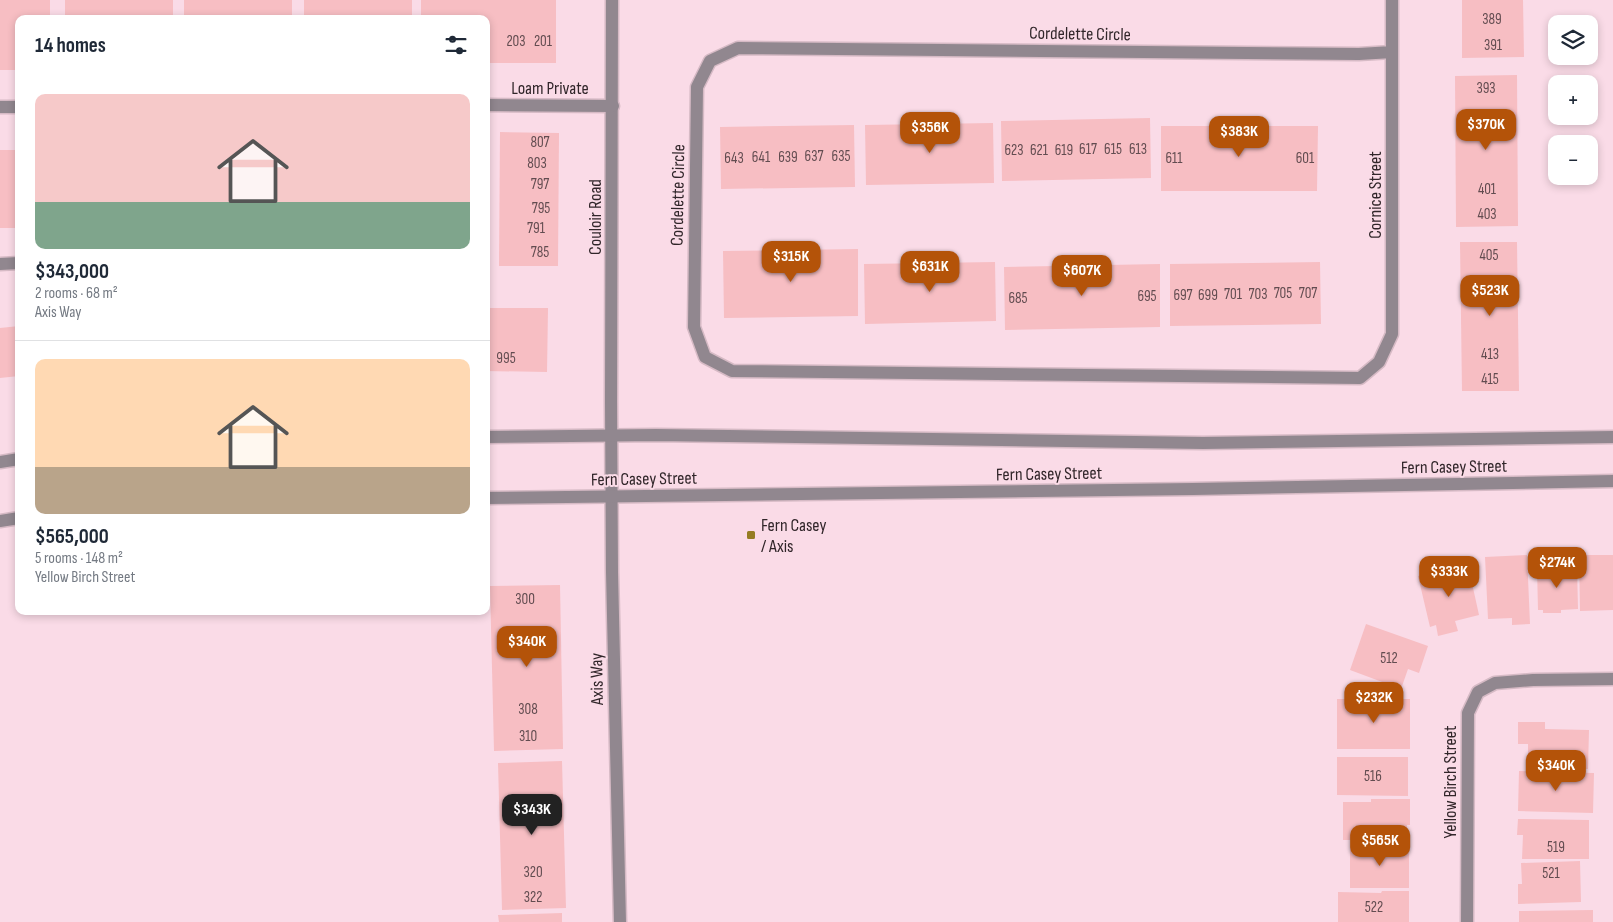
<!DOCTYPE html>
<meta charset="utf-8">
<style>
:root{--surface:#fff;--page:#f2f2f3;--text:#1f2937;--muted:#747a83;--line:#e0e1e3;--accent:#b45309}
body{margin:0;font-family:"Sofia Sans Condensed",sans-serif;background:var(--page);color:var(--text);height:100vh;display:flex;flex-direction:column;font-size:19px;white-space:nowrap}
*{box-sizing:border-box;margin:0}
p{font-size:16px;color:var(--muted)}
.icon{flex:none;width:28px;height:28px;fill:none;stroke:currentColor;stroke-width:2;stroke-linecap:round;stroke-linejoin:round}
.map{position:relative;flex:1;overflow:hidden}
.side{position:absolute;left:15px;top:15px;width:475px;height:600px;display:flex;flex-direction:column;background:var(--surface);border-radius:10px;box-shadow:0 2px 8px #0003}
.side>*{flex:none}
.tools{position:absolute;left:1548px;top:15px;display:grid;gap:10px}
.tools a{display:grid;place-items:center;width:50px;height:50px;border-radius:10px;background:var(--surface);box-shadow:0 2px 8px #0003;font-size:25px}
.price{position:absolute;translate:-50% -42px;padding:0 11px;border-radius:10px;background:var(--accent);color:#fff;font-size:16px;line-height:32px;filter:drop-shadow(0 1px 2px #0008)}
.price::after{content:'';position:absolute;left:50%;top:30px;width:15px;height:11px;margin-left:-8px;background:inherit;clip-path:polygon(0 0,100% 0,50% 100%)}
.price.selected{background:#222;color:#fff}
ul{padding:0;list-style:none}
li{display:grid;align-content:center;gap:10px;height:265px;padding:0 20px}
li+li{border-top:1px solid var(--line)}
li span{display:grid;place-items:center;height:155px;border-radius:10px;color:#555}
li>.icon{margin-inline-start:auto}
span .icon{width:90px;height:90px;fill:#fffc;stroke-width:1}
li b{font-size:21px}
h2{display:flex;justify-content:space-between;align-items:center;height:60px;padding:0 20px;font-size:21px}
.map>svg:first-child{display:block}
.building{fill:#f7bec3}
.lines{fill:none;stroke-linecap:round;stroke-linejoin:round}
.minor-casing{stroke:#d6bac5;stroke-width:15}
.minor{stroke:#91878f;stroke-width:12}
.poi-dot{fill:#957c23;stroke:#fadbe7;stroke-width:2}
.labels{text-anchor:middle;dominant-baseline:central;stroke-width:4;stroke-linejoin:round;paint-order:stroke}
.number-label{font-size:15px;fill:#624c50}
.street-label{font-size:18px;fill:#31262a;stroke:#fadbe7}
.poi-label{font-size:18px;fill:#31262a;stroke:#fadbe7;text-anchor:start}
</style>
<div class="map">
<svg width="1613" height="922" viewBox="0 0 1613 922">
<rect width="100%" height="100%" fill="#fadbe7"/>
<g class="building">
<polygon points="0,0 50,0 50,19 19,19 19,70 0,70"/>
<rect x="65" y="0" width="108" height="19"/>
<rect x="184" y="0" width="108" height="19"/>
<rect x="304" y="0" width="108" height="19"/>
<polygon points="421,0 556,0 556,63 486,63 486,19 421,19"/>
<polygon points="1462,0 1523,0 1524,57 1462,58"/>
<polygon points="1517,75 1518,226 1456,227 1455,76"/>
<polygon points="1150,118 1151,178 1002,181 1001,121"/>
<polygon points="993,123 994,183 866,185 865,125"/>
<polygon points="854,125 855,187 721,189 720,127"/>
<polygon points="1161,126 1318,126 1317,191 1161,191"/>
<polygon points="500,132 559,133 558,266 499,266"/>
<rect x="0" y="150" width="19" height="78"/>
<polygon points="1460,242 1517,242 1519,391 1462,391"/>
<polygon points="858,249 858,316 724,318 723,251"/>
<polygon points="995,262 996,321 865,324 864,264"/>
<polygon points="1320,262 1321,324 1170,326 1170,264"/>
<polygon points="1160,264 1160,327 1005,330 1004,267"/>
<polygon points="486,308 548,308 547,372 486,371"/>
<polygon points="19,326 19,376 0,378 0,328"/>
<polygon points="1527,555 1530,624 1512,625 1512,618 1488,619 1485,557"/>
<polygon points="1579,555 1613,555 1613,610 1580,611"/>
<polygon points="1468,565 1479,615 1455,621 1458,631 1438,636 1436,625 1430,627 1418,576"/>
<polygon points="1577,566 1578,609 1561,610 1561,613 1543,613 1543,610 1538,610 1537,568"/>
<polygon points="560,585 563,749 494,751 490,586"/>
<polygon points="1366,624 1428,646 1419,673 1408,669 1401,689 1350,670"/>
<rect x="1337" y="699" width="73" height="50"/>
<polygon points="1518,722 1545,722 1545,729 1589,730 1588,769 1528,768 1528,744 1518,744"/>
<polygon points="1337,757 1408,757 1408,796 1337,795"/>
<polygon points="562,761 566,908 502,910 498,763"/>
<polygon points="1519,771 1594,773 1593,813 1518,811"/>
<polygon points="1371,799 1410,799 1410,825 1407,825 1407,840 1343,840 1343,802 1371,802"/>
<polygon points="1518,819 1589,820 1589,859 1522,859 1523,835 1517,835"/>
<polygon points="1409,846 1409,888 1350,888 1350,847"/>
<polygon points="1580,861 1581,902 1518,904 1518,884 1522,884 1521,863"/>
<polygon points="1382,891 1409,891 1409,922 1338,922 1338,892 1381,893"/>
<polygon points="1593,910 1593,922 1519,922 1519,911"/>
<polygon points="562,913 562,922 499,922 498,915"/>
</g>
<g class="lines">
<g class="minor-casing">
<g id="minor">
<polyline points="612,0 611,402 612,572 620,922"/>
<polyline points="1392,0 1392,334 1379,362 1360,378 732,371 705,357 694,327 697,87 710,61 738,48 1359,54 1392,52"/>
<polyline points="486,105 613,106"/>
<polyline points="0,107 19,107"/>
<polyline points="0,264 19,263"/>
<polyline points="486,437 656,435 1203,443 1613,437"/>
<polyline points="0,462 19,459"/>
<polyline points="486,498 1193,489 1613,481"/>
<polyline points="0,521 19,518"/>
<polyline points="1467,922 1468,713 1478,692 1495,683 1533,680 1613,679"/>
</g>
</g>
<use href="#minor" class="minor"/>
</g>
<rect class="poi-dot" x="746" y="530" width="10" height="10" rx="2.5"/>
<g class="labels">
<g class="number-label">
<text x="1492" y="19">389</text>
<text x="516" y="41">203</text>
<text x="543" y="41">201</text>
<text x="1493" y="45">391</text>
<text x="1486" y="88">393</text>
<text x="540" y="142">807</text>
<text x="1088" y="149">617</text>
<text x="1113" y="149">615</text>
<text x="1138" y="149">613</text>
<text x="1014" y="150">623</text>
<text x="1039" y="150">621</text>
<text x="1064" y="150">619</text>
<text x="814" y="156">637</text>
<text x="841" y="156">635</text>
<text x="761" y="157">641</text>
<text x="788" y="157">639</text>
<text x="734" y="158">643</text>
<text x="1174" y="158">611</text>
<text x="1305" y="158">601</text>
<text x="537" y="163">803</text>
<text x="540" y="184">797</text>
<text x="1487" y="189">401</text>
<text x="541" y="208">795</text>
<text x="1487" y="214">403</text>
<text x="536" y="228">791</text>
<text x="540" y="252">785</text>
<text x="1489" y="255">405</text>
<text x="1283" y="293">705</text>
<text x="1308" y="293">707</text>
<text x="1233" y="294">701</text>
<text x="1258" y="294">703</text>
<text x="1183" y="295">697</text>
<text x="1208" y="295">699</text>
<text x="1147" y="296">695</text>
<text x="1018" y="298">685</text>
<text x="1490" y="354">413</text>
<text x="506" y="358">995</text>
<text x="1490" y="379">415</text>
<text x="525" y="599">300</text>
<text x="1389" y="658">512</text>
<text x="528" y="709">308</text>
<text x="528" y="736">310</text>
<text x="1373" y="776">516</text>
<text x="1556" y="847">519</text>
<text x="533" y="872">320</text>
<text x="1551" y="873">521</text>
<text x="533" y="897">322</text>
<text x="1374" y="907">522</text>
</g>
<g class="street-label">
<text transform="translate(1080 34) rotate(1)">Cordelette Circle</text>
<text x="550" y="88">Loam Private</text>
<text transform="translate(678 195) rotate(-89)">Cordelette Circle</text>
<text transform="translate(1375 195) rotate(-90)">Cornice Street</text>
<text transform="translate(595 217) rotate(-90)">Couloir Road</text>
<text transform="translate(1454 467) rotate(-1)">Fern Casey Street</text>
<text transform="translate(1049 474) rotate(-1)">Fern Casey Street</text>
<text transform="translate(644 479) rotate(-1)">Fern Casey Street</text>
<text transform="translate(597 679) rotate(-91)">Axis Way</text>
<text transform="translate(1450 782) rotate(-90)">Yellow Birch Street</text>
</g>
<g class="poi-label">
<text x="761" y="525">Fern Casey<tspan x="761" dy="21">/ Axis</tspan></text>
</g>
</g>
</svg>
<div class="tools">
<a><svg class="icon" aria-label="layers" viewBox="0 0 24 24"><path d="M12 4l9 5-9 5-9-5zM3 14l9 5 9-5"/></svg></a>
<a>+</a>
<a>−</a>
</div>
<b class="price" style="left:1486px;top:151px">$370K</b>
<b class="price" style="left:930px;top:154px">$356K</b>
<b class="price" style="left:1239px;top:158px">$383K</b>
<b class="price" style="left:791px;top:283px">$315K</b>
<b class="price" style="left:930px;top:293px">$631K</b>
<b class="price" style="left:1082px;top:297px">$607K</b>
<b class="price" style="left:1490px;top:317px">$523K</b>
<b class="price" style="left:1557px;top:589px">$274K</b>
<b class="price" style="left:1449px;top:598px">$333K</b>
<b class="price" style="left:527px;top:668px">$340K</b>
<b class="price" style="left:1374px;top:724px">$232K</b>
<b class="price" style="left:1556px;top:792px">$340K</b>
<b class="price selected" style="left:532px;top:836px">$343K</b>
<b class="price" style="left:1380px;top:867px">$565K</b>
<section class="side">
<h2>14 homes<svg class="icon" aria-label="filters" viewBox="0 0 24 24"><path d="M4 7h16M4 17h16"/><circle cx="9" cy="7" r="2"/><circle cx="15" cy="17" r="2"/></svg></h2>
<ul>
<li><span style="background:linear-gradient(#f6c9c9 70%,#7fa58c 0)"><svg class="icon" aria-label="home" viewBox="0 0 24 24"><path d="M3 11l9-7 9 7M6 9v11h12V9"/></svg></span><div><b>$343,000</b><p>2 rooms · 68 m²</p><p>Axis Way</p></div></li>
<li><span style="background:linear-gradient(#ffd9b3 70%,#b9a48a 0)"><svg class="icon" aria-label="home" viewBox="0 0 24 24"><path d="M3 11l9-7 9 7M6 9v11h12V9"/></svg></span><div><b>$565,000</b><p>5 rooms · 148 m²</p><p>Yellow Birch Street</p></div></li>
</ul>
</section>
</div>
